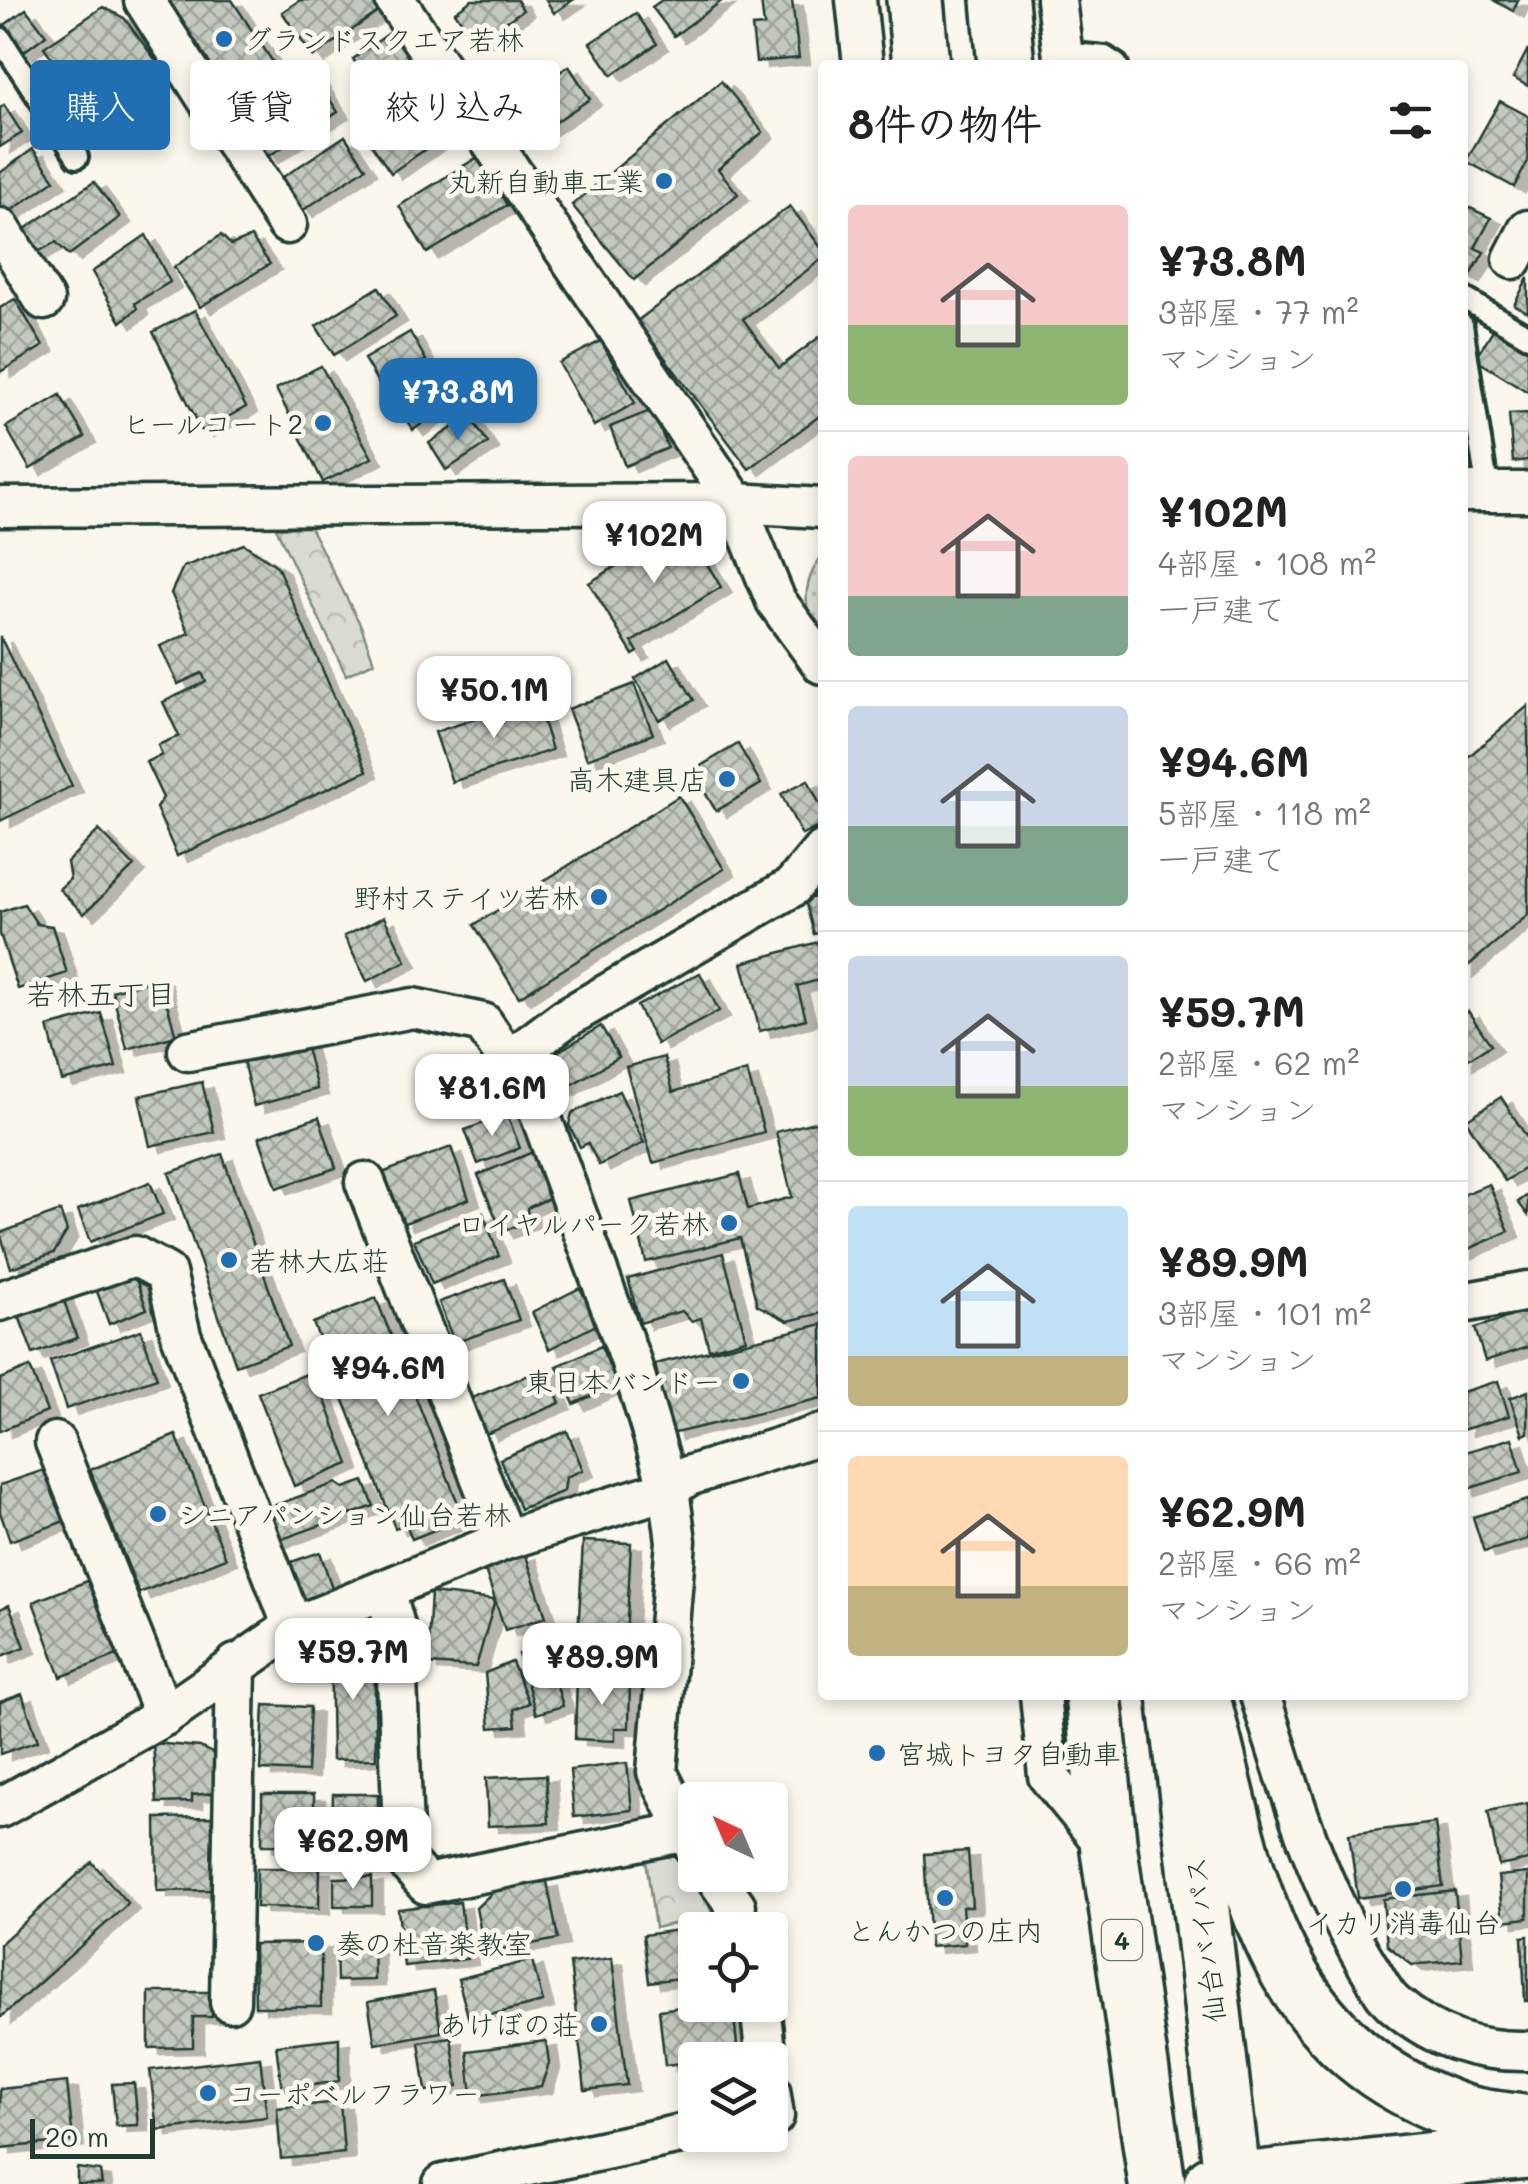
<!DOCTYPE html>
<html lang="ja">
<meta charset="utf-8">
<style>
:root{--surface:#fff;--page:#f2f2f2;--text:#222;--muted:#767676;--line:#e0e0e0;--accent:#1f6fb2}
body{margin:0;font-family:Mali,"Klee One",sans-serif;background:var(--page);color:var(--text);height:100vh;display:flex;flex-direction:column;font-size:38px;white-space:nowrap}
*{box-sizing:border-box;margin:0}
p{font-size:32px;color:var(--muted)}
.icon{flex:none;width:55px;height:55px;fill:none;stroke:currentColor;stroke-width:2;stroke-linecap:round;stroke-linejoin:round}
.map{position:relative;flex:1;overflow:hidden}
.panel{position:absolute;left:818px;top:60px;width:650px;height:1640px;display:flex;flex-direction:column;background:var(--surface);border-radius:10px;box-shadow:0 5px 15px #0003}
.panel>*{flex:none}
.top-card{position:absolute;left:30px;top:60px;width:638px;height:90px;display:flex;gap:20px}
.needle{width:65px;rotate:316deg}
.tools{position:absolute;left:678px;top:1782px;display:grid;gap:20px}
.tools a{display:grid;place-items:center;width:110px;height:110px;border-radius:10px;background:var(--surface);box-shadow:0 5px 15px #0003;font-size:50px}
.scale{position:absolute;left:30px;bottom:25px;width:125px;box-sizing:border-box;padding-left:10px;border:5px solid #1f3d34;border-top:0;font-size:28px;line-height:35px;white-space:nowrap;color:#1f3d34;-webkit-text-stroke:8px #fbf7ec;paint-order:stroke}
.price{position:absolute;translate:-50% -85px;padding:0 22px;border-radius:20px;background:#fff;color:#222;font-size:32px;line-height:65px;filter:drop-shadow(0 2px 5px #0008)}
.price::after{content:'';position:absolute;left:50%;top:60px;width:30px;height:22px;margin-left:-15px;background:inherit;clip-path:polygon(0 0,100% 0,50% 100%)}
.price.current{background:var(--accent);color:#fff}
ul{padding:0;list-style:none}
li{display:flex;align-items:center;gap:30px;height:250px;padding:0 30px}
li+li{border-top:2px solid var(--line)}
li span{display:grid;place-items:center;flex:none;width:280px;height:200px;border-radius:10px;color:#555}
li>.icon{margin-inline-start:auto}
span .icon{width:120px;height:120px;fill:#fffc;stroke-width:1}
li b{font-size:42px}
h2{display:flex;justify-content:space-between;align-items:center;height:120px;padding:0 30px;font-size:42px}
.pill{padding:0 35px;border-radius:10px;background:var(--surface);box-shadow:0 5px 15px #0003;font-size:35px;line-height:90px}
.pill.current{background:var(--accent);color:#fff}
.map>svg:first-child{display:block}
.grass{fill:url(#grass-dots);stroke:#7d8c82;stroke-width:2.5}
.park{fill:url(#park-crowns);stroke:#7d8c82;stroke-width:2.5}
.building{fill:url(#building-cross-hatch);stroke:#1f3d34;stroke-width:2.5;filter:url(#shadow)}
.lines{fill:none;stroke-linecap:round;stroke-linejoin:round}
.service-casing{stroke:#1f3d34;stroke-width:28}
.minor-casing{stroke:#1f3d34;stroke-width:45}
.primary-casing{stroke:#1f3d34;stroke-width:62}
.trunk-casing{stroke:#1f3d34;stroke-width:62}
.service{stroke:#fbf7ec;stroke-width:20}
.minor{stroke:#fbf7ec;stroke-width:38}
.primary{stroke:#fbf7ec;stroke-width:55}
.trunk{stroke:#fbf7ec;stroke-width:55}
.poi-dot{fill:#1f6fb2;stroke:#fbf7ec;stroke-width:4}
.labels{text-anchor:middle;dominant-baseline:central;stroke-width:9;stroke-linejoin:round;paint-order:stroke}
.shield{fill:#fbf7ec;stroke:#61756b;stroke-width:2.5}
.shield-label{font-size:25px;font-weight:bold;fill:#1f3d34}
.poi-label{font-size:28px;fill:#1f3d34;stroke:#fbf7ec;text-anchor:end}
.street-label{font-size:28px;fill:#1f3d34;stroke:#fbf7ec}
.neighbourhood-label{font-size:30px;fill:#1f3d34;stroke:#fbf7ec}
</style>
<div class="map">
<svg width="1528" height="2184" viewBox="0 0 1528 2184">
<defs>
<pattern id="grass-dots" width="8" height="8" patternUnits="userSpaceOnUse" patternTransform="scale(2.5)"><rect width="8" height="8" fill="#dbdcd1"/><path d="M2 2h.1M6 6h.1" fill="none" stroke="#bcbeb4" stroke-width="1.8" stroke-linecap="round"/></pattern>
<pattern id="park-crowns" width="20" height="18" patternUnits="userSpaceOnUse" patternTransform="scale(2.5)"><rect width="20" height="18" fill="#dbdcd1"/><path d="M2 6a3 3 0 1 1 6 0M12 15a3 3 0 1 1 6 0" fill="none" stroke="#bcbeb4"/></pattern>
<pattern id="building-cross-hatch" width="8" height="8" patternUnits="userSpaceOnUse" patternTransform="scale(2.5)"><rect width="8" height="8" fill="#c4c9be"/><path d="M0 0l8 8M0 8l8-8" fill="none" stroke="#9fa49b"/></pattern>
<filter id="shadow"><feDropShadow dx="11" dy="6" stdDeviation="0" flood-color="#0004"/></filter>
</defs>
<rect width="100%" height="100%" fill="#fbf7ec"/>
<filter id="ink" filterUnits="userSpaceOnUse"><feTurbulence type="fractalNoise" baseFrequency=".01" numOctaves="2"/><feDisplacementMap in="SourceGraphic" scale="20" xChannelSelector="R" yChannelSelector="G"/><feConvolveMatrix kernelMatrix="1 2 1 2 8 2 1 2 1" color-interpolation-filters="sRGB"/></filter>
<g filter="url(#ink)">
<path class="grass" d="M822 556V644C804 612 799 587 822 556Z"/>
<g class="park">
<polygon points="310,527 361,626 374,662 346,675 276,528"/>
<polygon points="686,1854 713,1915 655,1928 646,1859"/>
</g>
<g class="building">
<polygon points="165,0 232,0 284,79 237,110"/>
<polygon points="300,0 374,0 381,10 313,57 282,12"/>
<polygon points="472,0 517,0 523,10 476,43 455,12"/>
<polygon points="546,0 573,0 554,13"/>
<polygon points="662,0 723,0 674,36 652,7"/>
<polygon points="761,0 792,0 799,58 756,62 752,27 764,26"/>
<polygon points="1493,0 1518,0 1513,11"/>
<polygon points="103,7 124,18 160,66 119,94 104,87 82,101 44,47"/>
<polygon points="26,9 46,35 22,53 2,27"/>
<polygon points="636,13 657,44 612,75 590,43"/>
<polygon points="392,31 419,69 380,97 353,59"/>
<polygon points="1528,49 1528,86 1513,78"/>
<polygon points="569,66 590,99 545,129 523,96"/>
<polygon points="315,77 338,112 267,157 245,123"/>
<polygon points="721,81 763,132 718,169 738,194 634,280 572,205"/>
<polygon points="434,96 456,128 391,173 369,141"/>
<polygon points="1500,101 1528,116 1528,161 1514,187 1466,161"/>
<polygon points="4,105 22,133 0,147 0,108"/>
<polygon points="345,136 366,168 302,211 280,179"/>
<polygon points="33,149 55,180 4,216 0,210 0,173"/>
<polygon points="478,157 507,205 427,253 399,206"/>
<polygon points="94,182 120,217 69,255 56,242 36,253 22,231"/>
<polygon points="1462,204 1491,218 1475,248 1484,252 1470,277 1462,273"/>
<polygon points="790,206 822,249 822,259 743,319 779,368 822,335 822,414 749,469 637,321"/>
<polygon points="146,235 170,282 135,303 137,309 121,322 92,272"/>
<polygon points="221,235 231,245 251,237 270,264 200,307 174,267"/>
<polygon points="1528,278 1528,312 1514,305"/>
<polygon points="379,287 396,316 334,355 316,326"/>
<polygon points="15,299 43,346 0,372 0,308"/>
<polygon points="195,310 246,407 202,431 153,332"/>
<polygon points="1494,328 1528,350 1528,392 1475,359"/>
<polygon points="410,332 426,360 380,386 364,359"/>
<polygon points="601,341 635,403 594,426 559,363"/>
<polygon points="321,366 372,458 323,482 276,389"/>
<polygon points="438,375 456,400 413,430 396,405"/>
<polygon points="60,395 85,437 30,469 6,427"/>
<polygon points="652,410 668,448 625,466 610,427"/>
<polygon points="1528,413 1528,460 1513,462 1509,414"/>
<polygon points="470,416 488,443 446,470 429,443"/>
<polygon points="662,525 679,551 694,542 721,587 632,642 638,652 633,655 589,583 642,550 644,537"/>
<polygon points="244,544 277,566 367,771 177,856 156,808 163,798 146,762 162,755 158,745 179,736 163,702 206,682 202,673 178,684 160,646 189,633 171,593 183,567"/>
<polygon points="0,636 72,786 0,821"/>
<polygon points="669,658 694,700 659,720 635,679"/>
<polygon points="634,684 653,734 587,759 568,709"/>
<polygon points="536,699 552,750 452,782 435,732"/>
<polygon points="1528,706 1528,915 1462,971 1462,762"/>
<polygon points="738,744 761,784 716,811 692,771"/>
<polygon points="808,780 822,809 822,825 802,835 781,794"/>
<polygon points="679,796 724,869 519,997 474,925"/>
<polygon points="99,830 134,866 84,914 59,889 70,879 67,862"/>
<polygon points="822,895 822,932 814,934 805,900"/>
<polygon points="24,904 37,924 52,926 67,973 18,989 0,934 0,912"/>
<polygon points="384,917 406,961 367,981 344,936"/>
<polygon points="818,942 822,979 797,986 806,1019 760,1031 742,963"/>
<polygon points="700,973 719,1011 657,1044 637,1006"/>
<polygon points="160,978 176,1036 127,1049 112,991"/>
<polygon points="1468,1011 1491,1045 1462,1063 1462,1015"/>
<polygon points="101,1013 116,1067 62,1081 48,1027"/>
<polygon points="601,1026 619,1057 564,1089 546,1059"/>
<polygon points="305,1044 317,1089 254,1106 243,1061"/>
<polygon points="664,1057 673,1092 747,1071 764,1132 653,1163 626,1067"/>
<polygon points="202,1082 214,1132 150,1146 139,1096"/>
<polygon points="619,1091 644,1143 599,1165 588,1143 580,1147 569,1125 572,1113"/>
<polygon points="1501,1097 1528,1139 1528,1166 1505,1181 1466,1120"/>
<polygon points="507,1114 520,1148 478,1164 465,1130"/>
<polygon points="319,1117 336,1168 277,1188 259,1137"/>
<polygon points="822,1120 822,1313 788,1321 757,1305 740,1238 646,1262 631,1201 739,1174 748,1209 792,1197 776,1132"/>
<polygon points="451,1147 469,1199 402,1224 382,1173"/>
<polygon points="535,1151 554,1196 527,1208 528,1221 502,1232 478,1175"/>
<polygon points="222,1154 289,1346 236,1365 169,1173"/>
<polygon points="150,1182 163,1214 90,1242 78,1210"/>
<polygon points="1489,1184 1509,1231 1462,1252 1462,1195"/>
<polygon points="1528,1195 1528,1215 1518,1202"/>
<polygon points="60,1211 67,1231 54,1253 11,1268 0,1233"/>
<polygon points="483,1213 499,1256 432,1284 414,1240"/>
<polygon points="723,1253 746,1339 709,1349 701,1318 691,1321 682,1311 640,1323 628,1279"/>
<polygon points="133,1271 147,1309 109,1324 95,1286"/>
<polygon points="504,1279 519,1320 454,1343 439,1302"/>
<polygon points="580,1288 598,1324 549,1349 532,1312"/>
<polygon points="62,1295 77,1338 33,1354 17,1311"/>
<polygon points="376,1298 464,1518 412,1539 406,1524 395,1528 313,1323"/>
<polygon points="1528,1311 1528,1347 1485,1361 1475,1328"/>
<polygon points="822,1324 822,1398 671,1434 655,1364"/>
<polygon points="141,1330 157,1378 66,1409 50,1361"/>
<polygon points="601,1346 617,1384 574,1404 557,1366"/>
<polygon points="30,1367 47,1412 0,1431 0,1379"/>
<polygon points="546,1368 560,1403 486,1434 472,1398"/>
<polygon points="314,1371 349,1464 294,1486 258,1393"/>
<polygon points="1498,1381 1509,1416 1462,1430 1462,1392"/>
<polygon points="1528,1391 1528,1433 1523,1435 1510,1398"/>
<polygon points="567,1431 583,1470 566,1477 564,1491 520,1509 500,1459"/>
<polygon points="176,1435 226,1558 139,1593 90,1470"/>
<polygon points="1512,1438 1522,1472 1464,1490 1462,1453"/>
<polygon points="47,1469 65,1521 10,1541 0,1512 0,1485"/>
<polygon points="364,1481 374,1506 277,1541 265,1509 336,1483 344,1488"/>
<polygon points="1528,1500 1528,1539 1484,1552 1473,1517"/>
<polygon points="583,1541 631,1543 625,1658 577,1656"/>
<polygon points="320,1552 334,1594 303,1605 288,1563"/>
<polygon points="525,1553 546,1617 505,1630 484,1567"/>
<polygon points="90,1580 117,1655 61,1677 33,1602"/>
<polygon points="431,1593 495,1600 476,1667 427,1664"/>
<polygon points="9,1605 25,1647 0,1657 0,1609"/>
<polygon points="552,1644 562,1677 556,1683 563,1706 536,1714 519,1654"/>
<polygon points="374,1645 376,1759 332,1760 330,1646"/>
<polygon points="512,1662 529,1703 514,1709 516,1726 490,1728 485,1673"/>
<polygon points="577,1677 630,1678 629,1728 615,1728 615,1741 575,1739"/>
<polygon points="22,1694 38,1741 0,1754 0,1702"/>
<polygon points="264,1705 310,1707 307,1772 261,1770"/>
<polygon points="153,1743 200,1747 218,1756 216,1793 192,1795 192,1802 157,1803"/>
<polygon points="627,1763 632,1810 574,1817 570,1770"/>
<polygon points="546,1775 549,1823 488,1826 486,1778"/>
<rect x="262" y="1794" width="52" height="51"/>
<polygon points="333,1794 378,1794 378,1830 332,1829"/>
<polygon points="1528,1803 1528,1860 1499,1866 1488,1811"/>
<polygon points="212,1817 214,1890 157,1891 156,1818"/>
<polygon points="1435,1823 1443,1886 1358,1898 1349,1834"/>
<polygon points="968,1851 972,1907 962,1907 965,1944 930,1947 924,1854"/>
<polygon points="92,1862 128,1904 0,2018 0,1944"/>
<polygon points="257,1868 320,1868 319,1908 256,1907"/>
<polygon points="1528,1873 1528,1918 1503,1921 1498,1876"/>
<polygon points="372,1877 372,1906 334,1906 334,1878"/>
<polygon points="547,1881 558,1939 485,1953 476,1908 495,1890"/>
<polygon points="1455,1891 1462,1960 1412,1965 1387,1945 1383,1899"/>
<polygon points="460,1902 467,1959 404,1966 398,1909"/>
<polygon points="721,1924 722,1930 695,1930 695,1976 649,1982 643,1935"/>
<polygon points="1528,1936 1528,2001 1525,2001 1522,1937"/>
<polygon points="321,1943 321,2007 255,2007 254,1944"/>
<polygon points="373,1943 374,1980 337,1981 336,1944"/>
<polygon points="612,1958 627,2085 585,2090 570,1963"/>
<polygon points="532,1960 543,2002 469,2020 458,1979"/>
<polygon points="434,1990 441,2032 375,2044 368,2002"/>
<polygon points="149,1992 211,1992 212,2017 193,2017 193,2047 149,2048"/>
<polygon points="695,2005 733,2005 738,2056 665,2065 659,2010"/>
<polygon points="451,2037 458,2086 426,2091 419,2042"/>
<polygon points="339,2038 339,2081 282,2090 276,2045"/>
<polygon points="546,2041 549,2063 541,2087 472,2096 467,2051"/>
<polygon points="260,2057 267,2117 157,2130 150,2070"/>
<polygon points="67,2082 73,2141 0,2148 0,2089"/>
<polygon points="134,2083 138,2125 116,2126 112,2084"/>
<polygon points="340,2102 344,2153 281,2159 277,2108"/>
<polygon points="77,2168 100,2171 102,2184 77,2184"/>
</g>
<g class="lines">
<g class="service-casing">
<g id="service">
<polyline points="0,38 77,157"/>
<polyline points="1062,53 1105,57 1117,65"/>
<polyline points="1462,297 1528,336"/>
<polyline points="1462,325 1488,492"/>
</g>
</g>
<g class="minor-casing">
<g id="minor">
<polyline points="144,0 287,224"/>
<polyline points="395,0 736,503 776,601 822,664"/>
<polyline points="856,0 863,65"/>
<polyline points="1056,0 1064,65"/>
<polyline points="0,228 44,300"/>
<polyline points="1513,259 1528,230"/>
<polyline points="1462,492 1528,492"/>
<polyline points="0,507 736,503 822,508"/>
<polyline points="188,1051 413,1008 483,1023 536,1103 630,1359 669,1489 676,1541 657,1772 695,1848"/>
<polyline points="508,1061 564,1019 792,887 822,851"/>
<polyline points="365,1182 505,1540"/>
<polyline points="0,1301 135,1256 166,1273 181,1335 293,1627"/>
<polyline points="1462,1303 1528,1291"/>
<polyline points="55,1442 164,1716"/>
<polyline points="386,1593 395,1626 404,1859 426,1884 683,1832"/>
<polyline points="1040,1695 1048,1776 1109,1850"/>
<path d="M1260 1695C1289 1788 1316 1882 1368 1966 1376 1978 1383 1995 1394 2004 1435 2039 1476 2052 1528 2051"/>
<polyline points="0,1808 164,1716 293,1627 505,1540 669,1489 688,1476 822,1434"/>
<polyline points="714,1875 736,1906"/>
<polyline points="230,2002 236,1664"/>
<polyline points="760,2005 766,2060"/>
<polyline points="770,2090 774,2116 770,2116"/>
<polyline points="443,2184 695,2131"/>
</g>
</g>
<g class="primary-casing">
<g id="primary">
<path d="M1201 1695C1249 1874 1262 2042 1460 2112 1481 2119 1506 2120 1528 2124"/>
<polyline points="1212,2184 1528,2150"/>
</g>
</g>
<g class="trunk-casing">
<g id="trunk">
<polyline points="915,0 921,65"/>
<polyline points="1000,0 1006,65"/>
<polyline points="1093,1695 1109,1850 1157,2184"/>
<polyline points="1176,1695 1233,2184"/>
</g>
</g>
<use href="#service" class="service"/>
<use href="#minor" class="minor"/>
<use href="#primary" class="primary"/>
<use href="#trunk" class="trunk"/>
</g>
</g>
<g class="poi-dot">
<circle cx="224" cy="39" r="10"/>
<circle cx="664" cy="181" r="10"/>
<circle cx="323" cy="423" r="10"/>
<circle cx="727" cy="779" r="10"/>
<circle cx="599" cy="897" r="10"/>
<circle cx="729" cy="1223" r="10"/>
<circle cx="229" cy="1260" r="10"/>
<circle cx="741" cy="1381" r="10"/>
<circle cx="158" cy="1514" r="10"/>
<circle cx="877" cy="1753" r="10"/>
<circle cx="1403" cy="1889" r="10"/>
<circle cx="945" cy="1898" r="10"/>
<circle cx="316" cy="1943" r="10"/>
<circle cx="599" cy="2024" r="10"/>
<circle cx="208" cy="2093" r="10"/>
</g>
<g class="labels">
<rect class="shield" x="1102" y="1920" width="40" height="40" rx="8"/>
<g class="shield-label">
<text x="1122" y="1940">4</text>
</g>
<g class="poi-label">
<text x="244" y="39" text-anchor="start">グランドスクエア若林</text>
<text x="644" y="181">丸新自動車工業</text>
<text x="303" y="423">ヒールコート2</text>
<text x="707" y="779">高木建具店</text>
<text x="579" y="897">野村ステイツ若林</text>
<text x="709" y="1223">ロイヤルパーク若林</text>
<text x="249" y="1260" text-anchor="start">若林大広荘</text>
<text x="721" y="1381">東日本バンドー</text>
<text x="178" y="1514" text-anchor="start">シニアパンション仙台若林</text>
<text x="897" y="1753" text-anchor="start">宮城トヨタ自動車</text>
<text x="1403" y="1922" text-anchor="middle">イカリ消毒仙台</text>
<text x="945" y="1930" text-anchor="middle">とんかつの庄内</text>
<text x="336" y="1943" text-anchor="start">奏の杜音楽教室</text>
<text x="579" y="2024">あけぼの荘</text>
<text x="228" y="2093" text-anchor="start">コーポベルフラワー</text>
</g>
<g class="street-label">
<text transform="translate(1204 1940) rotate(-97)">仙台バイパス</text>
</g>
<g class="neighbourhood-label">
<text x="101" y="993">若林五丁目</text>
</g>
</g>
</svg>
<div class="tools">
<a><svg class="needle" viewBox="-14 -14 28 28"><path d="M0-13l5 13h-10z" fill="#e53935"/><path d="M0 13l5-13h-10z" fill="#767676"/></svg></a>
<a><svg class="icon" aria-label="locate" viewBox="0 0 24 24"><circle cx="12" cy="12" r="6"/><path d="M12 2v4M12 18v4M2 12h4M18 12h4"/></svg></a>
<a><svg class="icon" aria-label="layers" viewBox="0 0 24 24"><path d="M12 4l9 5-9 5-9-5zM3 14l9 5 9-5"/></svg></a>
</div>
<div class="scale">20 m</div>
<b class="price current" style="left:458px;top:443px">¥73.8M</b>
<b class="price" style="left:654px;top:586px">¥102M</b>
<b class="price" style="left:494px;top:741px">¥50.1M</b>
<b class="price" style="left:492px;top:1139px">¥81.6M</b>
<b class="price" style="left:388px;top:1419px">¥94.6M</b>
<b class="price" style="left:353px;top:1703px">¥59.7M</b>
<b class="price" style="left:602px;top:1708px">¥89.9M</b>
<b class="price" style="left:353px;top:1892px">¥62.9M</b>
<div class="top-card">
<a class="pill current">購入</a>
<a class="pill">賃貸</a>
<a class="pill">絞り込み</a>
</div>
<section class="panel">
<h2>8件の物件<svg class="icon" aria-label="filters" viewBox="0 0 24 24"><path d="M4 7h16M4 17h16"/><circle cx="9" cy="7" r="2"/><circle cx="15" cy="17" r="2"/></svg></h2>
<ul>
<li><span style="background:linear-gradient(#f6c9c9 60%,#8fb573 0)"><svg class="icon" aria-label="home" viewBox="0 0 24 24"><path d="M3 11l9-7 9 7M6 9v11h12V9"/></svg></span><div><b>¥73.8M</b><p>3部屋 · 77 m²</p><p>マンション</p></div></li>
<li><span style="background:linear-gradient(#f6c9c9 70%,#7fa58c 0)"><svg class="icon" aria-label="home" viewBox="0 0 24 24"><path d="M3 11l9-7 9 7M6 9v11h12V9"/></svg></span><div><b>¥102M</b><p>4部屋 · 108 m²</p><p>一戸建て</p></div></li>
<li><span style="background:linear-gradient(#c9d6e8 60%,#7fa58c 0)"><svg class="icon" aria-label="home" viewBox="0 0 24 24"><path d="M3 11l9-7 9 7M6 9v11h12V9"/></svg></span><div><b>¥94.6M</b><p>5部屋 · 118 m²</p><p>一戸建て</p></div></li>
<li><span style="background:linear-gradient(#c9d6e8 65%,#8fb573 0)"><svg class="icon" aria-label="home" viewBox="0 0 24 24"><path d="M3 11l9-7 9 7M6 9v11h12V9"/></svg></span><div><b>¥59.7M</b><p>2部屋 · 62 m²</p><p>マンション</p></div></li>
<li><span style="background:linear-gradient(#bfe0f5 75%,#c2b280 0)"><svg class="icon" aria-label="home" viewBox="0 0 24 24"><path d="M3 11l9-7 9 7M6 9v11h12V9"/></svg></span><div><b>¥89.9M</b><p>3部屋 · 101 m²</p><p>マンション</p></div></li>
<li><span style="background:linear-gradient(#ffd9b3 65%,#c2b280 0)"><svg class="icon" aria-label="home" viewBox="0 0 24 24"><path d="M3 11l9-7 9 7M6 9v11h12V9"/></svg></span><div><b>¥62.9M</b><p>2部屋 · 66 m²</p><p>マンション</p></div></li>
</ul>
</section>
</div>
